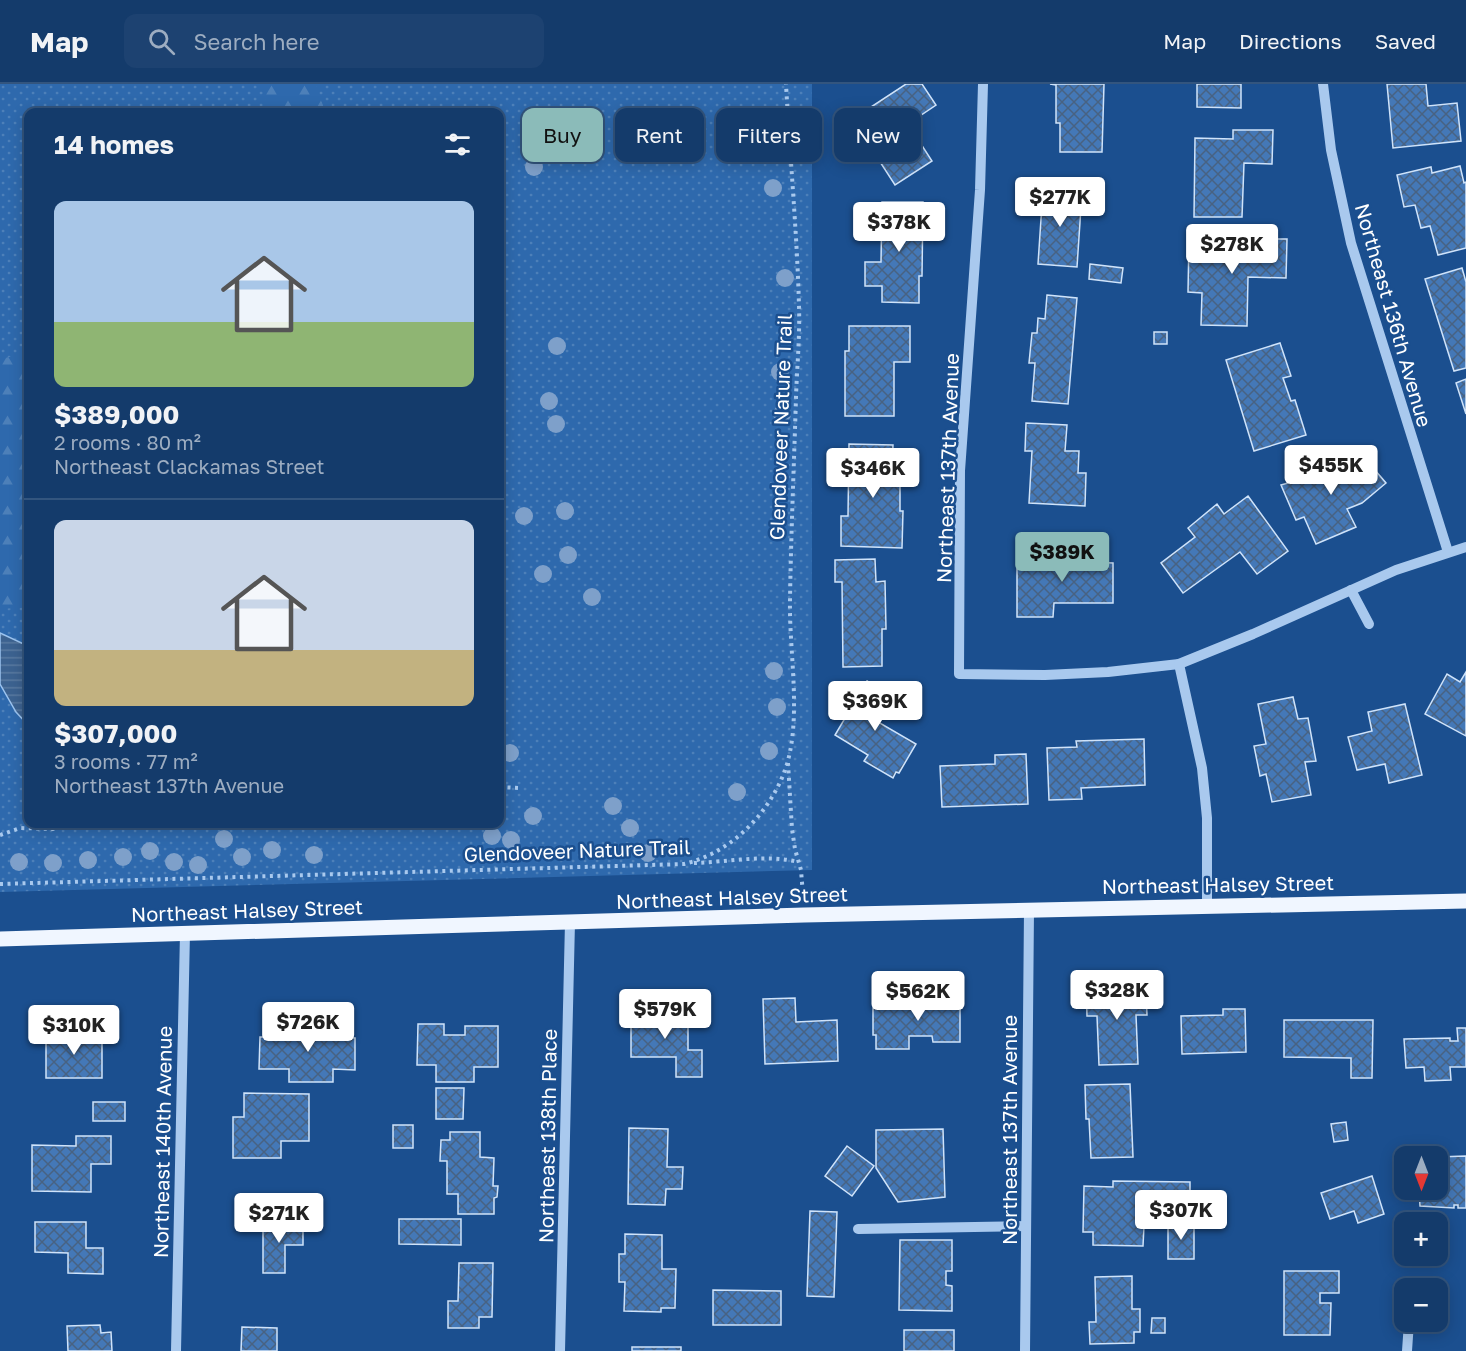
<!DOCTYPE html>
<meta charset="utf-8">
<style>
:root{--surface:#143b6b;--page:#1d4271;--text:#f1f3f6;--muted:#9dadc1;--line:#33557e;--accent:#8bbbb9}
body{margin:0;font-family:"Golos Text",sans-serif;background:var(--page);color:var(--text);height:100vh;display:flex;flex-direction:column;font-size:22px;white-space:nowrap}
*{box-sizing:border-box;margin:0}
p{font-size:20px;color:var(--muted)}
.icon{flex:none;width:33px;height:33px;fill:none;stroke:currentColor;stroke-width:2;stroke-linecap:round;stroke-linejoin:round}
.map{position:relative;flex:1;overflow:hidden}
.side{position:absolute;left:24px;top:24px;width:480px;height:720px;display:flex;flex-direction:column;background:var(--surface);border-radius:12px;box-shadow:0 3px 15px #0003,0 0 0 2px var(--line)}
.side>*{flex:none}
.banner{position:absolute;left:522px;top:24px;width:570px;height:54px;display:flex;gap:12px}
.needle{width:39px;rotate:180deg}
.tools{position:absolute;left:1394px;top:1062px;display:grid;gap:12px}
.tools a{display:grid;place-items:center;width:54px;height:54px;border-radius:12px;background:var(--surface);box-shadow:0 3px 15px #0003,0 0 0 2px var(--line);font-size:30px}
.price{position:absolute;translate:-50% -51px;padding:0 14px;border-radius:6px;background:#fff;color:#222;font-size:20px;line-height:39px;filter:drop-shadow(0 2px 3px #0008)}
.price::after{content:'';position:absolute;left:50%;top:36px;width:18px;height:14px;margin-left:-9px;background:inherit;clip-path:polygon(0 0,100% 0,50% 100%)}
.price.on{background:var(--accent);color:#111}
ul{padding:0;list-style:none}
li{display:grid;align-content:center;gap:12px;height:318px;padding:0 30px}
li+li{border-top:2px solid var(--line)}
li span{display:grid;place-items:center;height:186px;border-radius:12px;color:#555}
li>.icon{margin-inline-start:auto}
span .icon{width:108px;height:108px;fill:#fffc;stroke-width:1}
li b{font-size:26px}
h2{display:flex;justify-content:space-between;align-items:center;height:72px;padding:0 30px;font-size:26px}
.tag{padding:0 21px;border-radius:12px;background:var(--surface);box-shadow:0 3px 15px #0003,0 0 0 2px var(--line);font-size:21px;line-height:54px}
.tag.on{background:var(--accent);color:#111}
header{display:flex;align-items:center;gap:36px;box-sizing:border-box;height:84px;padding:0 30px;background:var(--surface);border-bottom:2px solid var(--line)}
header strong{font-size:28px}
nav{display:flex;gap:33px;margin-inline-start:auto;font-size:21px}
.search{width:420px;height:54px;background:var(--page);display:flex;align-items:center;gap:15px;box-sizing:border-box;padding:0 21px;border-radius:12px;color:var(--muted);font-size:22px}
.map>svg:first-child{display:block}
.green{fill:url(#green-dots);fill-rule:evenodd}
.forest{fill:url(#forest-firs)}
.water{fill:url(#water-rules);stroke:#9cc4f0;stroke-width:1.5}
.building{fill:url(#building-cross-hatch);stroke:#cfe3fa;stroke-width:1.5}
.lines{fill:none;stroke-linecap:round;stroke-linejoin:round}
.path{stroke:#a9c9ee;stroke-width:4;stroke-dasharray:3 4.5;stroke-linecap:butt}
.minor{stroke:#a9c9ee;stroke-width:10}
.major{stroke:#f0f6ff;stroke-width:15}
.tree{fill:#7ea0ca}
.labels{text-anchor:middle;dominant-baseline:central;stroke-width:5;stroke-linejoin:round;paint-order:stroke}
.street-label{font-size:20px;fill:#fff;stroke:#1b4f8f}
</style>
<header>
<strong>Map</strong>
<div class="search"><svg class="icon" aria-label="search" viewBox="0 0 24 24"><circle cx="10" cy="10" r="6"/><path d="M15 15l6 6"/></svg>Search here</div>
<nav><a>Map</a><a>Directions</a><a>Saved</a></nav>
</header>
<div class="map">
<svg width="1466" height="1267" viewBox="0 0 1466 1267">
<defs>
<pattern id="green-dots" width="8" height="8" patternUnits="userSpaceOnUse" patternTransform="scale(1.5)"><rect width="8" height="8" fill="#2e69ad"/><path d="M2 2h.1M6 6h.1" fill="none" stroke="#4d80b9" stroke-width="1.8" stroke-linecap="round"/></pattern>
<pattern id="forest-firs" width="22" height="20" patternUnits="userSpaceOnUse" patternTransform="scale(1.5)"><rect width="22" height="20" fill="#2e69ad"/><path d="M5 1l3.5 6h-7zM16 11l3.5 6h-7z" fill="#4d80b9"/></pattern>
<pattern id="water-rules" width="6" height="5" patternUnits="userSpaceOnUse" patternTransform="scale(1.5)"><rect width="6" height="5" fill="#3c6290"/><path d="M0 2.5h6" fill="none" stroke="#597aa1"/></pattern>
<pattern id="building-cross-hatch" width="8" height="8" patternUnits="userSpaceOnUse" patternTransform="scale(1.5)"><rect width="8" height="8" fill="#4478b7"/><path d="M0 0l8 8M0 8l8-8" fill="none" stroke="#486282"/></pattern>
</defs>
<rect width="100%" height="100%" fill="#1b4f8f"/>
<path class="green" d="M0 0H812V786L0 808ZM28 28H500V740H28Z"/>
<g class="forest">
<polygon points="263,0 316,0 325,28 267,28"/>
<polygon points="28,269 28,523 0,525 0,275"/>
</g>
<polygon class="water" points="0,549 28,562 28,641 16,628 0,600"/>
<g class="building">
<polygon points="906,0 922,0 936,21 908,40 932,77 895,101 858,44 877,31 871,23"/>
<polygon points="1050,0 1104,0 1102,68 1060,68 1060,39 1056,39 1056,1"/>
<polygon points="1197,0 1241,0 1241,24 1197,23"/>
<polygon points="1387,0 1426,0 1428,22 1457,19 1461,57 1393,64"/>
<polygon points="1233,46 1273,46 1272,80 1244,79 1242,133 1194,133 1195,54 1233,55"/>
<polygon points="1460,82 1464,99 1466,98 1466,164 1438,171 1430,142 1421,144 1415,121 1404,123 1397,91 1431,83 1432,89"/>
<polygon points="1043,105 1082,108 1077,183 1038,180"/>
<polygon points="882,118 923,118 922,192 919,192 919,219 882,218 882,202 865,202 865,178 881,178"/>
<polygon points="1189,155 1287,155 1286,194 1248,193 1247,242 1201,241 1202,209 1188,208"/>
<polygon points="1090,180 1123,184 1121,199 1089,195"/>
<polygon points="1462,184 1466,198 1466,284 1454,287 1425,195"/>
<polygon points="1047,211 1077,214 1068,320 1032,317 1035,279 1029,279 1032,249 1037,249 1038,234 1045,235"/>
<polygon points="849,242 910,242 910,278 894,278 894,332 845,332 845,267 849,267"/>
<rect x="1154" y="248" width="13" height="12"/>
<polygon points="1280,259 1291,292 1283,294 1291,317 1295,316 1306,351 1254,367 1226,276"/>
<polygon points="1466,295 1466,330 1456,299"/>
<polygon points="1026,339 1067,341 1065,367 1079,367 1078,389 1086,389 1085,422 1029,419 1032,367 1025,367"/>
<polygon points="849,360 893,361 892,390 900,390 900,427 903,427 902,464 841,462 841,432 848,432"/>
<polygon points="1363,372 1386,399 1362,419 1347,425 1356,443 1316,460 1304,433 1296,436 1281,401 1288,399 1287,394 1328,375 1335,390 1341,390"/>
<polygon points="1248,412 1288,467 1257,490 1240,468 1183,509 1161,479 1195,453 1188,444 1217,420 1224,430"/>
<polygon points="1040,468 1087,468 1087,478 1113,479 1113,519 1054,519 1053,533 1017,533 1017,478 1040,478"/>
<polygon points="875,475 876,498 885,497 886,545 882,545 882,582 843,583 842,498 835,498 835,476"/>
<polygon points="1466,588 1466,652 1425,630 1447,590 1460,598"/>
<polygon points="867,597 893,613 878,638 916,660 899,689 896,688 893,694 864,677 868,671 835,651"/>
<polygon points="1293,613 1298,635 1308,634 1316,677 1305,678 1311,711 1272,718 1266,690 1260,692 1254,662 1266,660 1258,620"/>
<polygon points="1405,620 1422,691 1389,699 1385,680 1357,686 1348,653 1372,647 1368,628"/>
<polygon points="1144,655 1145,701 1081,704 1082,715 1049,716 1047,664 1077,663 1076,657"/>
<polygon points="1026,670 1028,720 942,723 940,682 995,680 995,671"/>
<polygon points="1134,900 1134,906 1146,906 1147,931 1136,931 1138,980 1099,981 1097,932 1087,932 1086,901"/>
<polygon points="960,909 960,958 933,958 932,952 909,952 909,965 876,965 876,951 873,951 873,921 928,920 928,910"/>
<polygon points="795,914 796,938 837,936 838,977 765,980 763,915"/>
<polygon points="1223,925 1245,925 1246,968 1182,970 1181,932 1223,931"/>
<polygon points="631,927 688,928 688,966 702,966 702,993 676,993 676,973 631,973"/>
<polygon points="295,935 325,935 325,953 355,954 355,986 333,985 333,998 289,998 289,985 259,985 260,953 295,953"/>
<polygon points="1284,936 1373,936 1372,994 1351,994 1351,974 1284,973"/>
<polygon points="418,940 444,940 444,951 465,951 465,942 498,942 498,983 474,983 474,998 436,998 436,981 417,981"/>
<polygon points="1457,944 1466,944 1466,983 1450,983 1451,996 1425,997 1424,983 1406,984 1404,955 1450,954 1450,957 1458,957"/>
<rect x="46" y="950" width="56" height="44"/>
<polygon points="1130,1000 1133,1073 1091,1074 1089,1035 1086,1035 1085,1001"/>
<polygon points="436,1004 464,1004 463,1035 436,1035"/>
<polygon points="244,1009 309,1010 309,1057 281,1057 281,1074 233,1074 233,1033 244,1033"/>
<rect x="93" y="1018" width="32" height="19"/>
<polygon points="1346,1038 1348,1056 1334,1058 1331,1040"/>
<rect x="393" y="1041" width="20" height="23"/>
<polygon points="629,1044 668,1045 667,1083 683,1083 682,1105 666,1105 665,1121 628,1120"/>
<polygon points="943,1045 945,1113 898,1118 876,1084 876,1046"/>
<polygon points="450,1048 480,1048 480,1073 494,1074 493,1102 498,1102 497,1113 494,1114 494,1130 458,1130 458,1110 447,1110 447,1077 440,1077 441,1056 450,1056"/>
<polygon points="76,1052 111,1052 111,1080 91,1080 91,1108 32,1107 32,1061 76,1062"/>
<polygon points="847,1062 874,1082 852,1112 825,1092"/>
<polygon points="1466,1072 1466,1124 1458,1124 1458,1121 1454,1121 1454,1124 1420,1122 1419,1106 1437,1106 1437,1073"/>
<polygon points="1372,1092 1384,1130 1358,1139 1354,1127 1330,1135 1321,1109"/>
<polygon points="1113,1097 1190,1098 1190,1128 1156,1129 1155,1142 1144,1142 1143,1162 1093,1161 1093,1148 1083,1148 1084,1102 1113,1103"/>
<polygon points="810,1127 837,1128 834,1213 807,1212"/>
<polygon points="399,1135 461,1135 461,1161 399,1160"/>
<polygon points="35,1138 86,1138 86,1164 103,1164 103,1190 68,1189 68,1169 35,1168"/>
<polygon points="263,1138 303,1139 303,1161 285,1161 285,1189 263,1189"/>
<rect x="1168" y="1139" width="26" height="36"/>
<polygon points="625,1150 662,1151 662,1185 676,1185 675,1224 661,1224 661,1228 624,1227 625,1198 619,1198 619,1170 625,1170"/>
<polygon points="900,1156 952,1156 952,1187 946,1187 946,1201 952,1202 952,1227 899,1226"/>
<polygon points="459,1179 493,1179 492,1233 479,1233 479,1244 448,1244 448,1217 458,1217"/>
<polygon points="1284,1187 1339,1187 1339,1209 1320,1209 1320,1219 1331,1219 1330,1251 1284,1251"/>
<polygon points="1132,1192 1132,1225 1140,1225 1140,1248 1134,1248 1134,1259 1090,1260 1089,1238 1096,1238 1095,1193"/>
<polygon points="713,1206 781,1207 781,1241 713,1241"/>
<polygon points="1152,1234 1165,1234 1165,1249 1151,1249"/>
<polygon points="100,1241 101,1249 111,1248 112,1267 68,1267 67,1242"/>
<polygon points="242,1243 277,1244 277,1267 241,1267"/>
<rect x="904" y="1246" width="50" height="21"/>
<rect x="632" y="1263" width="49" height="4"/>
</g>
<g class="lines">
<g class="path">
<polyline points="788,679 792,745 795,765 801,786 803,811"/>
<polyline points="500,703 519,704"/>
<polyline points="0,751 20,744 52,745 89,740 143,742 160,740"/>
<path d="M694 779C727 778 766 770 798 778"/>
<path d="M0 800 684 780C730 769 767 732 784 689 803 639 789 570 790 517 791 449 794 381 796 313 797 283 800 252 799 222 797 148 790 74 786 0"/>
</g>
<g class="minor">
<polyline points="983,0 980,106 960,387 959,590 1045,591 1108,588 1179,580 1253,550 1396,486 1466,463"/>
<polyline points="1323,0 1331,66 1351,159 1448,468"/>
<polyline points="1351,506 1369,540"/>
<polyline points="1179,580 1202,684 1207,734 1207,821"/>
<polyline points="858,1145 1026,1142"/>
<polyline points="176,1267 185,849"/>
<polyline points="560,1267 570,838"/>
<polyline points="1025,1267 1029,826"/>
<polyline points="1407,1267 1409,1238"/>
</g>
<polyline class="major" points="0,855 804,831 1466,817"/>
</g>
<g class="tree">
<circle cx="774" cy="63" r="9"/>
<circle cx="534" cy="83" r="9"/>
<circle cx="773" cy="104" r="9"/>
<circle cx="785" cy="194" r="9"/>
<circle cx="557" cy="262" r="9"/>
<circle cx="780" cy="288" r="9"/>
<circle cx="549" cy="317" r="9"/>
<circle cx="782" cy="330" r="9"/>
<circle cx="556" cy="340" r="9"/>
<circle cx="565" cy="427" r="9"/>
<circle cx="524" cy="432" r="9"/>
<circle cx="568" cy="471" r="9"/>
<circle cx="543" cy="490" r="9"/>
<circle cx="592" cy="513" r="9"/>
<circle cx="774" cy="587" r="9"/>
<circle cx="777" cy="623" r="9"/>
<circle cx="769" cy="667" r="9"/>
<circle cx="510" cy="669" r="9"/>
<circle cx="737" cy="708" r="9"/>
<circle cx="613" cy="722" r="9"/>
<circle cx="533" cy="732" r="9"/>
<circle cx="630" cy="744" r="9"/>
<circle cx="492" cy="752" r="9"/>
<circle cx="224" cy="755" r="9"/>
<circle cx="511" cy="756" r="9"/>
<circle cx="272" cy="766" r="9"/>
<circle cx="150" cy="767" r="9"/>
<circle cx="648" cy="769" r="9"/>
<circle cx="314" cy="771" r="9"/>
<circle cx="123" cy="773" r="9"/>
<circle cx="242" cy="773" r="9"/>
<circle cx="88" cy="776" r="9"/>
<circle cx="19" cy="778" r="9"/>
<circle cx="174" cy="778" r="9"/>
<circle cx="53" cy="779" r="9"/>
<circle cx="198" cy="781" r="9"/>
</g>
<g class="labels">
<g class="street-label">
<text transform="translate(1394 231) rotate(74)">Northeast 136th Avenue</text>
<text transform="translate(780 343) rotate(-88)">Glendoveer Nature Trail</text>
<text transform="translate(947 384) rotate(-88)">Northeast 137th Avenue</text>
<text transform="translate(577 766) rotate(-2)">Glendoveer Nature Trail</text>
<text transform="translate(1218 800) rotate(-1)">Northeast Halsey Street</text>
<text transform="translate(732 813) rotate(-2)">Northeast Halsey Street</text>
<text transform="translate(247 826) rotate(-2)">Northeast Halsey Street</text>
<text transform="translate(1009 1046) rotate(-90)">Northeast 137th Avenue</text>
<text transform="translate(547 1052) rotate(-89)">Northeast 138th Place</text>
<text transform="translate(162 1058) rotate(-89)">Northeast 140th Avenue</text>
</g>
</g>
</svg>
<div class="tools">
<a><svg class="needle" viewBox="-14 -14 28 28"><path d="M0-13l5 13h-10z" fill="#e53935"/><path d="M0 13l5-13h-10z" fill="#9dadc1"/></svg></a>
<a>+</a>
<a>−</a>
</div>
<b class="price" style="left:1060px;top:144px">$277K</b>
<b class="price" style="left:899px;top:169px">$378K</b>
<b class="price" style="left:1232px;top:191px">$278K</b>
<b class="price" style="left:1331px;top:412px">$455K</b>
<b class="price" style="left:873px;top:415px">$346K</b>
<b class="price on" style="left:1062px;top:499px">$389K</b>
<b class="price" style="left:875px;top:648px">$369K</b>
<b class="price" style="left:1117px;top:937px">$328K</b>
<b class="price" style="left:918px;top:938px">$562K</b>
<b class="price" style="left:665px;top:956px">$579K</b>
<b class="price" style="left:308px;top:969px">$726K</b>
<b class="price" style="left:74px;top:972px">$310K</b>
<b class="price" style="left:1181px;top:1157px">$307K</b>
<b class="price" style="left:279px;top:1160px">$271K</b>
<div class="banner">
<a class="tag on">Buy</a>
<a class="tag">Rent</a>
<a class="tag">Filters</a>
<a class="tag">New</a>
</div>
<section class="side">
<h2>14 homes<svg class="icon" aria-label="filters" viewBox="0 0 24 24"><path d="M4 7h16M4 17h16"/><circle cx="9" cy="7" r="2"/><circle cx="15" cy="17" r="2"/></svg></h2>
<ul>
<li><span style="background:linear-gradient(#a9c7e8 65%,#8fb573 0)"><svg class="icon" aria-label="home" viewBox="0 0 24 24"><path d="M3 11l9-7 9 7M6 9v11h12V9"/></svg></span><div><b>$389,000</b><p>2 rooms · 80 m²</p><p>Northeast Clackamas Street</p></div></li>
<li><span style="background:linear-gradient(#c9d6e8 70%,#c2b280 0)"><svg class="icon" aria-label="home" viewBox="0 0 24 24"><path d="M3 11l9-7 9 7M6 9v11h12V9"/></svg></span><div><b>$307,000</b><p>3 rooms · 77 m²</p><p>Northeast 137th Avenue</p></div></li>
</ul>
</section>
</div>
